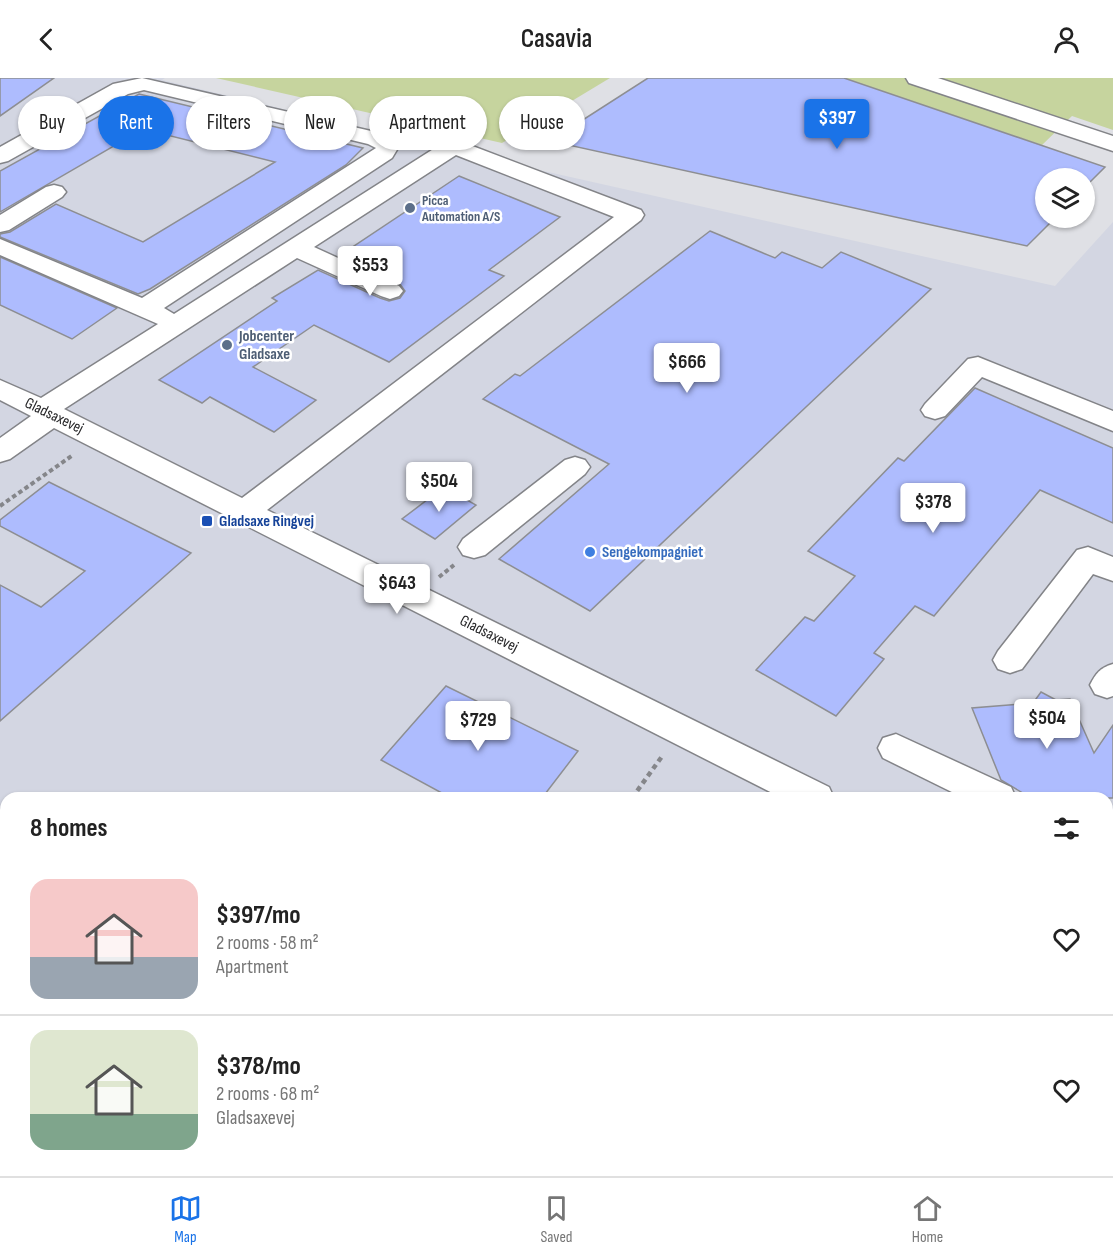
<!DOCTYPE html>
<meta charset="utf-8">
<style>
:root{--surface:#fff;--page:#f6f6f6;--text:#222;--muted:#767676;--line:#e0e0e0;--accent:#1a73e8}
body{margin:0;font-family:"Sofia Sans Condensed",sans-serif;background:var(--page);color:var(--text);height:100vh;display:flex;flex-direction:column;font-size:22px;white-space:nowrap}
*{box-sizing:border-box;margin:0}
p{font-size:20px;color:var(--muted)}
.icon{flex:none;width:33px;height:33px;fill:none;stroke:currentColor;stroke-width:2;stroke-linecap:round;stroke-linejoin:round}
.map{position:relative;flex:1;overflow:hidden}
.side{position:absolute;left:0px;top:714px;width:1113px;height:384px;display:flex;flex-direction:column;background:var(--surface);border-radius:18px 18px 0 0;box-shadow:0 2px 4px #0004}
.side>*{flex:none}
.hud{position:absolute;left:18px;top:18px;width:600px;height:54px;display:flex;gap:12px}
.buttons{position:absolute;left:1035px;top:90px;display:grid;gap:12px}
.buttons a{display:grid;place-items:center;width:60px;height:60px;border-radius:50%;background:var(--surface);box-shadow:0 2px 4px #0004;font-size:30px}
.price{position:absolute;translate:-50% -51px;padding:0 14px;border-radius:6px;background:#fff;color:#222;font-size:20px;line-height:39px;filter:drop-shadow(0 2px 3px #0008)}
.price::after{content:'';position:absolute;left:50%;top:36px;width:18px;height:14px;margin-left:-9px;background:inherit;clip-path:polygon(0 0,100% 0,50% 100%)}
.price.on{background:var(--accent);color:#fff}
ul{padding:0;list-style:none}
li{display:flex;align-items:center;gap:18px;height:150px;padding:0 30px}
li+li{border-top:2px solid var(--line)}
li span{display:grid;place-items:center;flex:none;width:168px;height:120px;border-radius:18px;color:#555}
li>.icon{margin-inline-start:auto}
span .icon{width:72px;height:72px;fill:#fffc;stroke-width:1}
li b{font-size:26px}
h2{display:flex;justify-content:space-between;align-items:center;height:72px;padding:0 30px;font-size:26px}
.tag{padding:0 21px;border-radius:27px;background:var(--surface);box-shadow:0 2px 4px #0004;font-size:21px;line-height:54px}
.tag.on{background:var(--accent);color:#fff}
header{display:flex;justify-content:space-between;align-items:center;height:78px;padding:0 30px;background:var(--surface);font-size:27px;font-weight:600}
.menu{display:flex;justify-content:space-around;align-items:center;height:84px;border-top:2px solid var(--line);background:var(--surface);font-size:16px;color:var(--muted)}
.menu a{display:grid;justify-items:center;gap:3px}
.menu .on{color:var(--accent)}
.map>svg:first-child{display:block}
.built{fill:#d3d6e2;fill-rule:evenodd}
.green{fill:#c6d49e}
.building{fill:#aebcfe;stroke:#8d8e92;stroke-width:1.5}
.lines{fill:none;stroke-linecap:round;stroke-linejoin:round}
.minor-casing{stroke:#838488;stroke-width:3}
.path-far1{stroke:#85868a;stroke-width:4;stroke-dasharray:4.5 3;stroke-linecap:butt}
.path{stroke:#85868a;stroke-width:4.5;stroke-dasharray:5 4;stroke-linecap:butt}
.minor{fill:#fff;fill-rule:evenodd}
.service-dot{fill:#5c6f8a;stroke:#fff;stroke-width:2}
.transit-dot{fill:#1a4fb4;stroke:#fff;stroke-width:2}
.shop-dot{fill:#3f7fe0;stroke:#fff;stroke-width:2}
.labels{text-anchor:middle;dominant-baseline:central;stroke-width:5;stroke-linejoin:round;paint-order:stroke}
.far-service-label{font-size:14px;font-weight:bold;fill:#4e5e75;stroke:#fff;text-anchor:start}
.service-label{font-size:16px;font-weight:bold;fill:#4e5e75;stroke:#fff;text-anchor:start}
.street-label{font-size:16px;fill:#242426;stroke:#fff}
.transit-label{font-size:16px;font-weight:bold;fill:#164399;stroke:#fff;text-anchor:start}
.shop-label{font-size:16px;font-weight:bold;fill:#366cbe;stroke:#fff;text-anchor:start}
</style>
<header><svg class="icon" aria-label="back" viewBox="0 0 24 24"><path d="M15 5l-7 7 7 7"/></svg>Casavia<svg class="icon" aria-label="person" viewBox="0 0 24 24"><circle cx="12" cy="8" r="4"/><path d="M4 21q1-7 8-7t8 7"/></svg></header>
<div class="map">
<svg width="1113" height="1098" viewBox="0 0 1113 1098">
<rect width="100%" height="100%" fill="#dfe0e5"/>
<path class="built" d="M0 0H165L162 2 495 82 1055 208 1113 144V1098H0ZM6 720H1107V1092H6Z"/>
<g class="green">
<polygon points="216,0 610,0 502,65"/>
<polygon points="844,0 1113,0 1113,52 1072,38 1042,67"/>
</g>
<g class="building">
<polygon points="0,0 54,0 0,38"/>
<polygon points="648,0 844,0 1105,89 1084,110 1084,100 1046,100 1046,140 1055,140 1027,168 550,63"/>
<polygon points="139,16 363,70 346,87 150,211 138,216 0,159 0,156 10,154 56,126 143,164 275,84 143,51 0,134 0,93"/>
<polygon points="459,98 560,139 489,192 504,198 389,284 314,247 253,289 316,322 274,354 210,319 202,325 159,302 277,223 272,220 318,192 380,220 389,223 400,220 405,213 400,206 339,178"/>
<polygon points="710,153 775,180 782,174 822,190 841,174 931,211 590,533 499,481 609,386 483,321 515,296 520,298"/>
<polygon points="0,179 117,230 72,261 0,227"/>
<polygon points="975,310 1113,370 1113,445 1040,412 934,538 915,528 874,575 884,581 836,638 756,592 805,539 814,543 855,498 808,473 898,380 904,383"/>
<polygon points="49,404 191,475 0,643 0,507 41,529 85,493 0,448 0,442"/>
<polygon points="444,409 476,427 435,461 402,441"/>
<polygon points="446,608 578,673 542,720 451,720 381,682"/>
<polygon points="1041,614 1056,622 1070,621 1094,675 1113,647 1113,720 1031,720 1001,702 972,630 1033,625"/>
</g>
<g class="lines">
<g class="minor-casing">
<g id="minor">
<path d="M142 0 384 56 394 61 398 70 392 80 164 230 174 236 446 63 454 61 641 132 644 137 641 142 267 432 829 709 834 720H782L54 350 10 381 0 384V360L31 338 0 322V302L41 320 158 246 0 177V161L142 220 376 70 368 66 144 12 128 16 8 83 0 85V69L113 6ZM456 77 614 139 242 420 64 331 297 180 381 218 390 221 399 218 403 213 399 208 314 169Z"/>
<polygon points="906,0 938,0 1113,58 1113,73 909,5"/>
<polygon points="54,107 62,109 66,114 62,119 9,152 0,154 0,137 46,109"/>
<polygon points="978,279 1113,333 1113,353 982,299 945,338 935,341 925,338 921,332 925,326 968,281"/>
<polygon points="575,379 585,382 590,389 585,396 485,477 474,480 463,477 458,469 463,461 565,382"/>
<polygon points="1088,469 1113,479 1113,503 1093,496 1022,591 1010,595 998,591 993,582 998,573 1077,472"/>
<path d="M1113 586V618L1107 620 1095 616 1090 607C1096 595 1100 590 1113 586Z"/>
<polygon points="896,656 1011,709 1016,720 964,720 883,680 878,670 883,660"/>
<polygon points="1107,757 1113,759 1113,792 1107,790"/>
<polygon points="1107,843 1113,846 1113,882 1107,880"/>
<polygon points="1107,990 1113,993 1113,1035 1107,1032"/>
<polygon points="1107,1043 1113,1046 1113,1090 1107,1087"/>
<polygon points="370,1092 417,1092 415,1098 368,1098"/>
<polygon points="945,1092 990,1092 988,1098 943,1098"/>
</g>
</g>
<g class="path-far1">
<polyline points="0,428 73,377"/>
<polyline points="439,499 454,487"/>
</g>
<polyline class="path" points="632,720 663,677"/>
<use href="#minor" class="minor"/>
</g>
<g class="service-dot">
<circle cx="410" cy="130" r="6"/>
<circle cx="227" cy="267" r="6"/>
</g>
<rect class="transit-dot" x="201" y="437" width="12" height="12" rx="3"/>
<circle class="shop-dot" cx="590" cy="474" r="6"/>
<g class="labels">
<g class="far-service-label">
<text x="422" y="122">Picca<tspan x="422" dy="16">Automation A/S</tspan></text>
</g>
<g class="service-label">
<text x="239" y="258">Jobcenter<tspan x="239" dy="18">Gladsaxe</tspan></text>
</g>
<g class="street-label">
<text transform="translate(54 338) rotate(26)">Gladsaxevej</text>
<text transform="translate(489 556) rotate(27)">Gladsaxevej</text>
</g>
<g class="transit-label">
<text x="219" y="443">Gladsaxe Ringvej</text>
</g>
<g class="shop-label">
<text x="602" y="474">Sengekompagniet</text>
</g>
</g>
</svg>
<div class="buttons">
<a><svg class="icon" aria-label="layers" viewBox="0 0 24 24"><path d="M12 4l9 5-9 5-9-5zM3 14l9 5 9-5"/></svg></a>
</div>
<b class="price on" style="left:837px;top:72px">$397</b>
<b class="price" style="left:370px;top:219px">$553</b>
<b class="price" style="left:687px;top:316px">$666</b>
<b class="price" style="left:439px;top:435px">$504</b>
<b class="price" style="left:933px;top:456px">$378</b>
<b class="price" style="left:397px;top:537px">$643</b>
<b class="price" style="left:1047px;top:672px">$504</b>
<b class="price" style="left:478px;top:674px">$729</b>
<div class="hud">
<a class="tag">Buy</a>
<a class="tag on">Rent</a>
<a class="tag">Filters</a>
<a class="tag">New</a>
<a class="tag">Apartment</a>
<a class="tag">House</a>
</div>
<section class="side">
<h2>8 homes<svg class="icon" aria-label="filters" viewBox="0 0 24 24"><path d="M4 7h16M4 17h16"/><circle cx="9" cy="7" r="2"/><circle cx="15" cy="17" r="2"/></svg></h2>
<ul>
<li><span style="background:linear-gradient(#f6c9c9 65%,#9aa5b1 0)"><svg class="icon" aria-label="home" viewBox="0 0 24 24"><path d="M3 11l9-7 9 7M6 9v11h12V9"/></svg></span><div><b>$397/mo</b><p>2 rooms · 58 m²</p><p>Apartment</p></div><svg class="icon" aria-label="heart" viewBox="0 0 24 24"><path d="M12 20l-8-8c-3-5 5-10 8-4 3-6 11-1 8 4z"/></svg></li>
<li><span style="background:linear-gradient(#dfe7d0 70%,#7fa58c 0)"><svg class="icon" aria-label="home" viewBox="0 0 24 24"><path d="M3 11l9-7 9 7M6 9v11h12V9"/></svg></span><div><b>$378/mo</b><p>2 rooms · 68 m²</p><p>Gladsaxevej</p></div><svg class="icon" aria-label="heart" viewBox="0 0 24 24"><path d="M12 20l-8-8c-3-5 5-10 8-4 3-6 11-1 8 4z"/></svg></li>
</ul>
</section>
</div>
<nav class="menu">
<a class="on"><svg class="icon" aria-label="map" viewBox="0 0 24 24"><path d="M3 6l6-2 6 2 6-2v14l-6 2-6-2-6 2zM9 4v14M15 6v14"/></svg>Map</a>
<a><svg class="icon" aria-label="saved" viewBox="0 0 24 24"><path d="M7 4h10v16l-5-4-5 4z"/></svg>Saved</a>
<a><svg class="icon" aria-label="home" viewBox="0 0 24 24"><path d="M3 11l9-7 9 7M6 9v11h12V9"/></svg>Home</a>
</nav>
